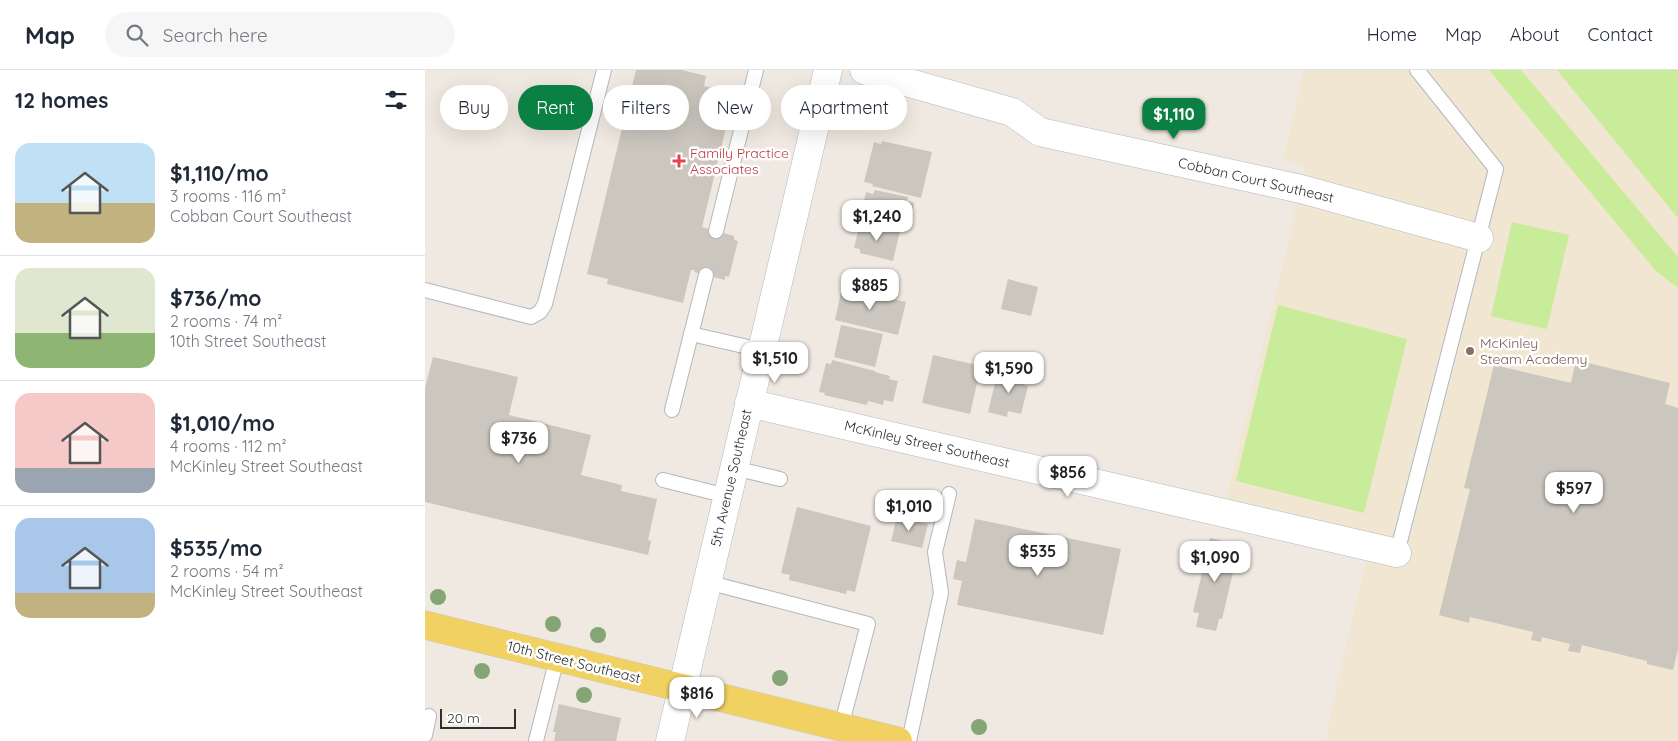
<!DOCTYPE html>
<meta charset="utf-8">
<style>
:root{--surface:#fff;--page:#f6f6f7;--text:#1f2937;--muted:#747a83;--line:#e0e1e3;--accent:#0b8043}
body{margin:0;font-family:Quicksand,sans-serif;background:var(--page);color:var(--text);height:100vh;display:flex;flex-direction:column;font-size:19px;white-space:nowrap}
*{box-sizing:border-box;margin:0}
p{font-size:16px;color:var(--muted)}
.icon{flex:none;width:28px;height:28px;fill:none;stroke:currentColor;stroke-width:2;stroke-linecap:round;stroke-linejoin:round}
.map{position:relative;flex:1;overflow:hidden}
.panel{display:flex;flex-direction:column;background:var(--surface);width:425px}
.panel>*{flex:none}
.top-card{position:absolute;left:15px;top:15px;width:475px;height:45px;display:flex;gap:10px}
.scale{position:absolute;left:15px;bottom:12px;width:76px;box-sizing:border-box;padding-left:5px;border:2px solid #2e2e2e;border-top:0;font-size:14px;line-height:18px;white-space:nowrap;color:#2e2e2e;-webkit-text-stroke:4px #fff;paint-order:stroke}
.price{position:absolute;translate:-50% -42px;padding:0 11px;border-radius:10px;background:#fff;color:#222;font-size:16px;line-height:32px;filter:drop-shadow(0 1px 2px #0008)}
.price::after{content:'';position:absolute;left:50%;top:30px;width:15px;height:11px;margin-left:-8px;background:inherit;clip-path:polygon(0 0,100% 0,50% 100%)}
.price.current{background:var(--accent);color:#fff}
ul{padding:0;list-style:none}
li{display:flex;align-items:center;gap:15px;height:125px;padding:0 15px}
li+li{border-top:1px solid var(--line)}
li span{display:grid;place-items:center;flex:none;width:140px;height:100px;border-radius:15px;color:#555}
li>.icon{margin-inline-start:auto}
span .icon{width:60px;height:60px;fill:#fffc;stroke-width:1}
li b{font-size:21px}
h2{display:flex;justify-content:space-between;align-items:center;height:60px;padding:0 15px;font-size:21px}
.tag{padding:0 18px;border-radius:22px;background:var(--surface);box-shadow:0 5px 20px #0002;font-size:18px;line-height:45px}
.tag.current{background:var(--accent);color:#fff}
header{display:flex;align-items:center;gap:30px;box-sizing:border-box;height:70px;padding:0 25px;background:var(--surface);border-bottom:1px solid var(--line)}
header strong{font-size:24px}
nav{display:flex;gap:28px;margin-inline-start:auto;font-size:18px}
.search{width:350px;height:45px;background:var(--page);display:flex;align-items:center;gap:12px;box-sizing:border-box;padding:0 18px;border-radius:28px;color:var(--muted);font-size:19px}
main{display:flex;flex:1;min-height:0}
.map>svg:first-child{display:block}
.education{fill:#f0e6d1}
.pitch{fill:#c9ec9a}
.building{fill:#cbc7bf}
.lines{fill:none;stroke-linecap:round;stroke-linejoin:round}
.service-casing{stroke:#b4b7c1;stroke-width:16}
.minor-casing{stroke:#b4b7c1;stroke-width:29}
.primary-casing{stroke:#c9c9c9;stroke-width:29}
.service{stroke:#fff;stroke-width:14}
.minor{stroke:#fff;stroke-width:28}
.primary{stroke:#f2d163;stroke-width:28}
.tree{fill:#84a574}
.health-dot{fill:#e0444e;stroke:#fff;stroke-width:2}
.education-dot{fill:#8d6e63;stroke:#fff;stroke-width:2}
.labels{text-anchor:middle;dominant-baseline:central;stroke-width:5;stroke-linejoin:round;paint-order:stroke}
.health-label{font-size:14px;fill:#be3a42;stroke:#fff;text-anchor:start}
.street-label{font-size:14px;fill:#2e2e2e;stroke:#fff}
.education-label{font-size:14px;fill:#785e54;stroke:#fff;text-anchor:start}
</style>
<header>
<strong>Map</strong>
<div class="search"><svg class="icon" aria-label="search" viewBox="0 0 24 24"><circle cx="10" cy="10" r="6"/><path d="M15 15l6 6"/></svg>Search here</div>
<nav><a>Home</a><a>Map</a><a>About</a><a>Contact</a></nav>
</header>
<main>
<section class="panel">
<h2>12 homes<svg class="icon" aria-label="filters" viewBox="0 0 24 24"><path d="M4 7h16M4 17h16"/><circle cx="9" cy="7" r="2"/><circle cx="15" cy="17" r="2"/></svg></h2>
<ul>
<li><span style="background:linear-gradient(#bfe0f5 60%,#c2b280 0)"><svg class="icon" aria-label="home" viewBox="0 0 24 24"><path d="M3 11l9-7 9 7M6 9v11h12V9"/></svg></span><div><b>$1,110/mo</b><p>3 rooms · 116 m²</p><p>Cobban Court Southeast</p></div></li>
<li><span style="background:linear-gradient(#dfe7d0 65%,#8fb573 0)"><svg class="icon" aria-label="home" viewBox="0 0 24 24"><path d="M3 11l9-7 9 7M6 9v11h12V9"/></svg></span><div><b>$736/mo</b><p>2 rooms · 74 m²</p><p>10th Street Southeast</p></div></li>
<li><span style="background:linear-gradient(#f6c9c9 75%,#9aa5b1 0)"><svg class="icon" aria-label="home" viewBox="0 0 24 24"><path d="M3 11l9-7 9 7M6 9v11h12V9"/></svg></span><div><b>$1,010/mo</b><p>4 rooms · 112 m²</p><p>McKinley Street Southeast</p></div></li>
<li><span style="background:linear-gradient(#a9c7e8 75%,#c2b280 0)"><svg class="icon" aria-label="home" viewBox="0 0 24 24"><path d="M3 11l9-7 9 7M6 9v11h12V9"/></svg></span><div><b>$535/mo</b><p>2 rooms · 54 m²</p><p>McKinley Street Southeast</p></div></li>
</ul>
</section>
<div class="map">
<svg width="1253" height="671" viewBox="0 0 1253 671">
<rect width="100%" height="100%" fill="#efe9e1"/>
<polygon class="education" points="879,0 1253,0 1253,671 901,671 908,631 945,477 798,442 881,96 858,90"/>
<g class="pitch">
<polygon points="1064,0 1096,0 1253,187 1253,218 1231,201"/>
<polygon points="1132,0 1253,0 1253,148"/>
<polygon points="1087,152 1144,165 1122,259 1066,246"/>
<polygon points="853,235 982,269 939,443 811,411"/>
</g>
<g class="building">
<polygon points="211,0 257,0 281,6 279,16 307,23 302,45 304,45 277,157 309,166 309,170 313,171 304,207 300,206 300,210 269,202 270,200 266,200 258,233 182,214 183,209 162,204"/>
<polygon points="457,71 507,82 496,128 447,116 448,114 439,112 449,72 456,74"/>
<polygon points="450,120 483,127 482,131 489,133 485,154 476,152 475,156 443,149 444,146 436,144 441,122 448,124"/>
<polygon points="441,154 475,161 468,191 435,183 435,179 429,178 434,157 440,159"/>
<polygon points="583,209 613,217 606,246 576,239"/>
<polygon points="417,217 481,232 473,265 410,250"/>
<polygon points="416,255 458,264 450,297 409,287"/>
<polygon points="508,285 556,296 545,344 497,333"/>
<polygon points="8,287 93,307 84,345 166,365 156,405 197,415 196,421 232,429 223,470 226,471 223,485 0,432 0,318"/>
<polygon points="407,290 450,301 450,302 465,306 464,309 473,311 468,332 459,330 458,335 443,331 442,335 399,325 400,323 394,322 401,293 406,294"/>
<polygon points="1151,290 1245,313 1240,334 1253,338 1253,579 1248,600 1222,594 1222,591 1157,575 1155,583 1143,581 1145,574 1117,567 1116,572 1106,570 1108,562 1045,547 1044,553 1014,545 1045,419 1039,418 1069,295 1146,313"/>
<polygon points="586,298 602,302 599,315 603,316 596,344 583,341 582,347 563,342 571,309 583,312"/>
<polygon points="372,437 446,456 430,522 422,520 421,524 364,510 365,505 356,503"/>
<polygon points="472,446 503,454 497,478 466,471"/>
<polygon points="550,449 696,479 678,565 532,535 537,511 528,509 532,490 541,492"/>
<polygon points="785,468 811,474 810,480 813,481 797,549 794,549 791,561 771,557 774,543 768,542"/>
<polygon points="134,634 196,648 191,671 129,671 131,662 128,662"/>
</g>
<g class="lines">
<g class="service-casing">
<g id="service">
<polyline points="291,161 331,0"/>
<polyline points="0,220 106,247 115,242 120,234 179,0"/>
<polyline points="266,264 336,280"/>
<polyline points="247,340 281,205"/>
<polyline points="309,398 355,409"/>
<polyline points="238,410 302,426"/>
<polyline points="972,483 1071,99 992,0"/>
<polyline points="282,512 443,554 416,657"/>
<polyline points="0,665 4,646"/>
<polyline points="111,671 132,588"/>
<polyline points="484,671 516,523 510,482 524,424"/>
</g>
</g>
<g class="minor-casing">
<g id="minor">
<polyline points="439,0 587,42 615,62 876,119 1054,168"/>
<polyline points="324,333 972,483"/>
<polyline points="245,671 403,0"/>
</g>
</g>
<g class="primary-casing">
<polyline id="primary" points="0,555 473,671"/>
</g>
<use href="#service" class="service"/>
<use href="#minor" class="minor"/>
<use href="#primary" class="primary"/>
</g>
<g class="tree">
<circle cx="13" cy="527" r="8"/>
<circle cx="128" cy="554" r="8"/>
<circle cx="173" cy="565" r="8"/>
<circle cx="57" cy="601" r="8"/>
<circle cx="355" cy="608" r="8"/>
<circle cx="159" cy="625" r="8"/>
<circle cx="554" cy="657" r="8"/>
</g>
<path class="health-dot" d="M251.5 83.5h5v5h5v5h-5v5h-5v-5h-5v-5h5z"/>
<circle class="education-dot" cx="1045" cy="281" r="5"/>
<g class="labels">
<g class="health-label">
<text x="265" y="83">Family Practice<tspan x="265" dy="16">Associates</tspan></text>
</g>
<g class="street-label">
<text transform="translate(831 110) rotate(13)">Cobban Court Southeast</text>
<text transform="translate(502 374) rotate(13)">McKinley Street Southeast</text>
<text transform="translate(306 408) rotate(-77)">5th Avenue Southeast</text>
<text transform="translate(149 592) rotate(14)">10th Street Southeast</text>
</g>
<g class="education-label">
<text x="1055" y="273">McKinley<tspan x="1055" dy="16">Steam Academy</tspan></text>
</g>
</g>
</svg>
<div class="scale">20 m</div>
<b class="price current" style="left:749px;top:70px">$1,110</b>
<b class="price" style="left:452px;top:172px">$1,240</b>
<b class="price" style="left:445px;top:241px">$885</b>
<b class="price" style="left:350px;top:314px">$1,510</b>
<b class="price" style="left:584px;top:324px">$1,590</b>
<b class="price" style="left:94px;top:394px">$736</b>
<b class="price" style="left:643px;top:428px">$856</b>
<b class="price" style="left:1149px;top:444px">$597</b>
<b class="price" style="left:484px;top:462px">$1,010</b>
<b class="price" style="left:613px;top:507px">$535</b>
<b class="price" style="left:790px;top:513px">$1,090</b>
<b class="price" style="left:272px;top:649px">$816</b>
<div class="top-card">
<a class="tag">Buy</a>
<a class="tag current">Rent</a>
<a class="tag">Filters</a>
<a class="tag">New</a>
<a class="tag">Apartment</a>
</div>
</div>
</main>
